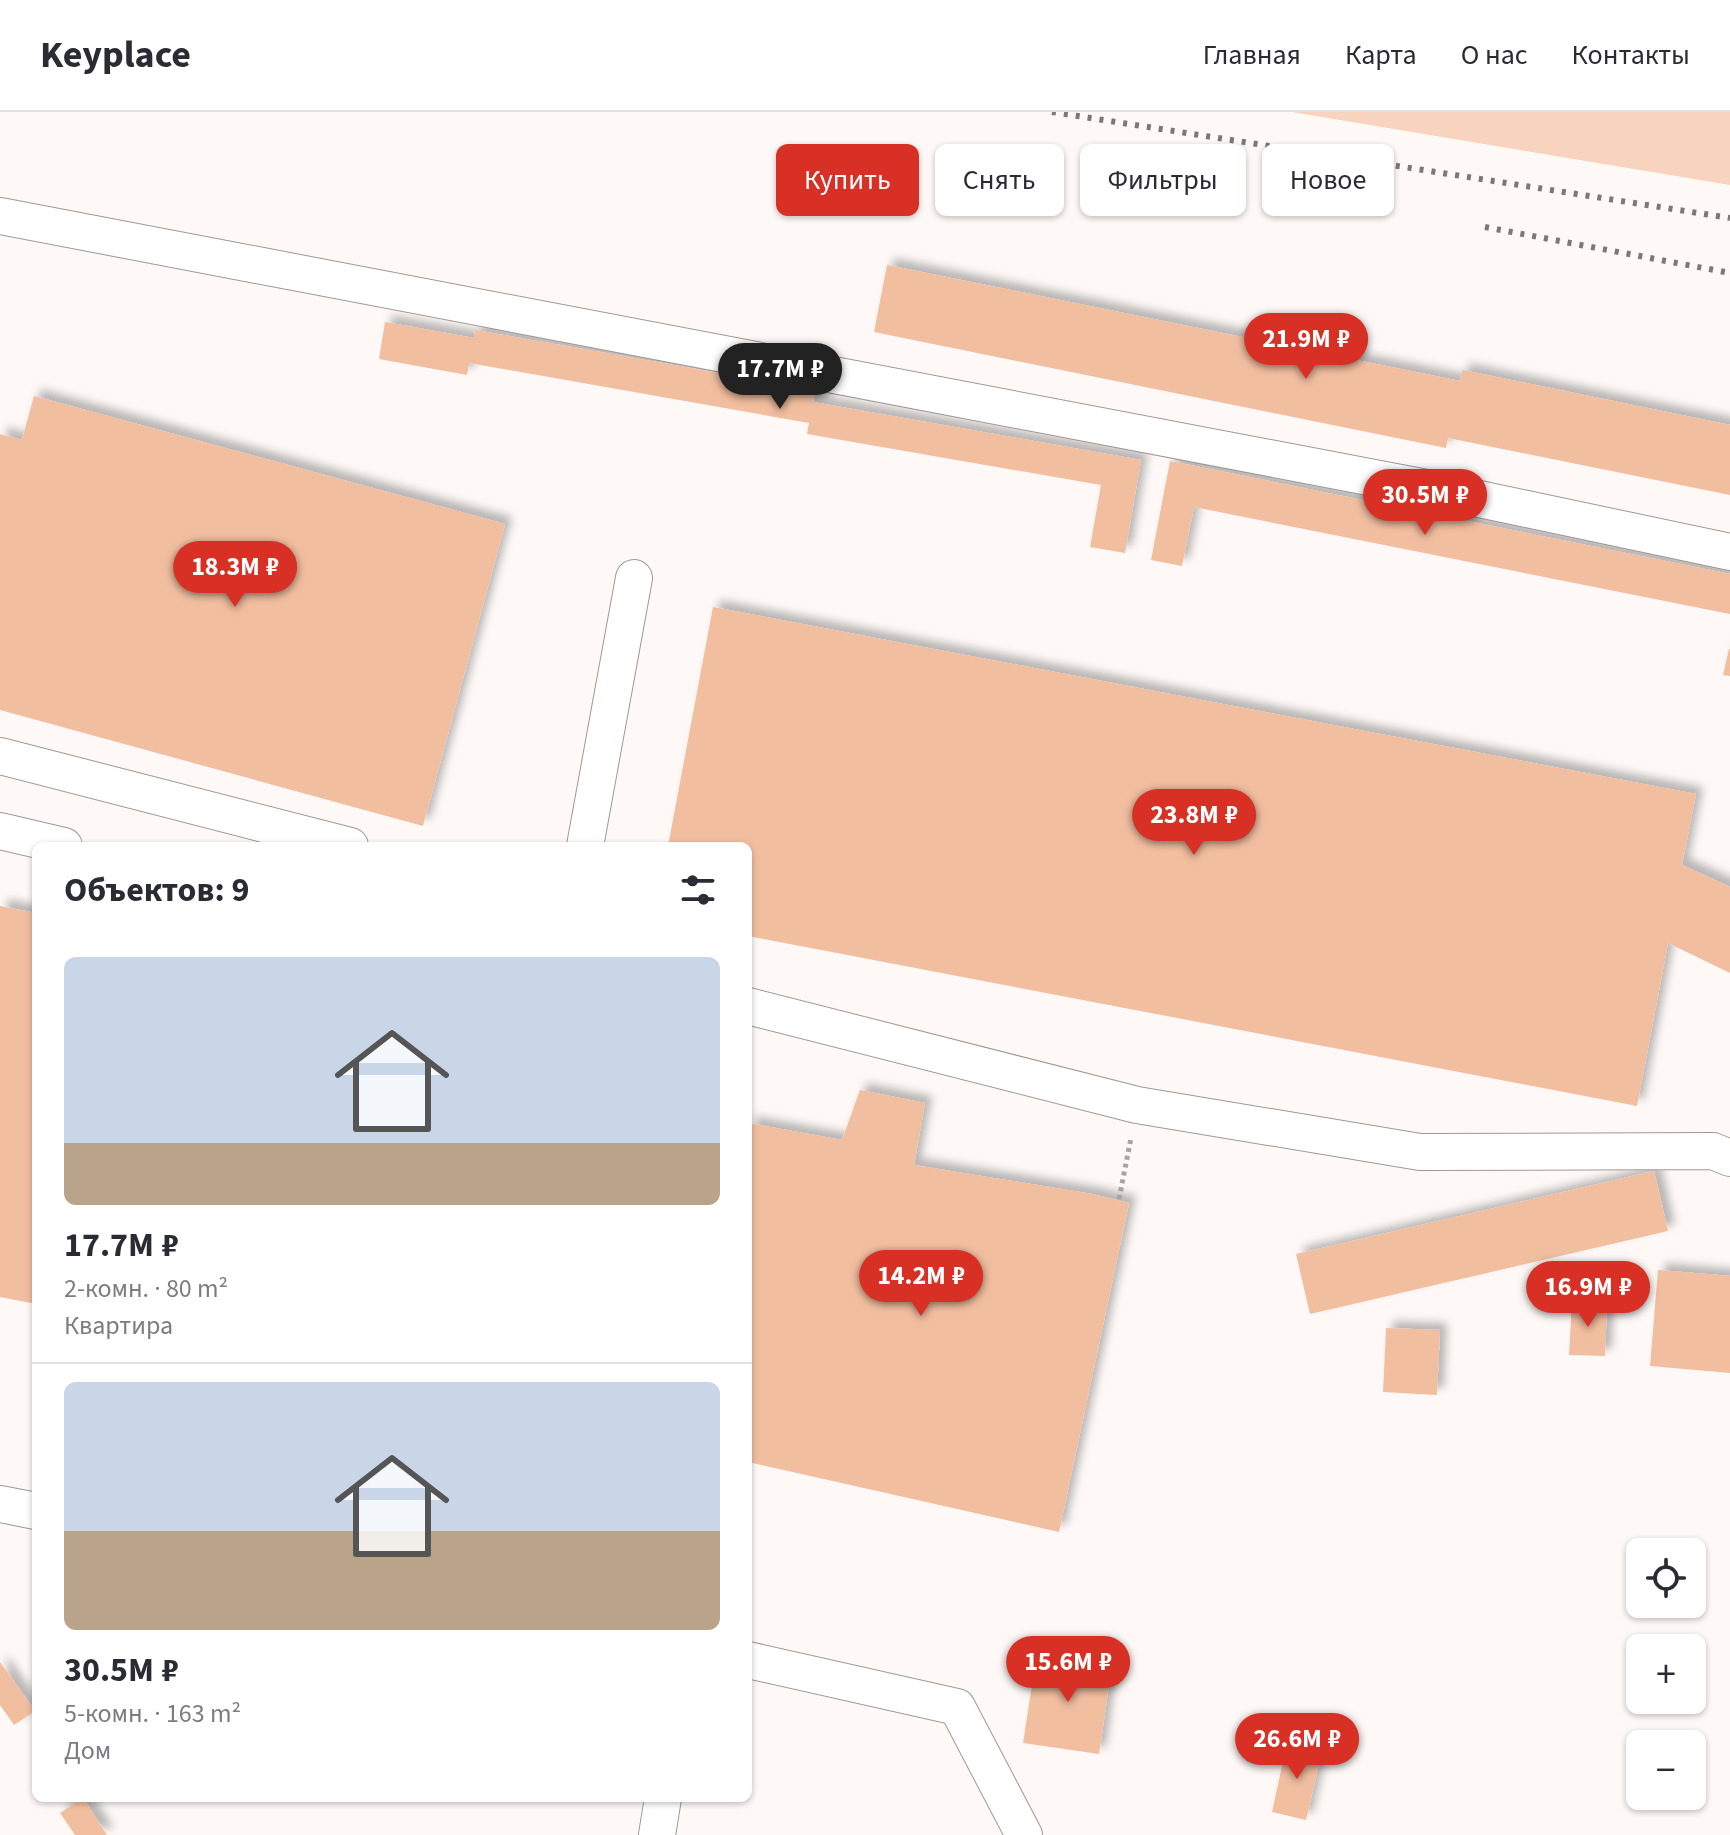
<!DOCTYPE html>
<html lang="ru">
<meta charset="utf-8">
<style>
:root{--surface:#fff;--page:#f2f2f3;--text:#2b2b33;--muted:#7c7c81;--line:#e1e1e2;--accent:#d93025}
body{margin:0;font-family:"Source Sans 3",sans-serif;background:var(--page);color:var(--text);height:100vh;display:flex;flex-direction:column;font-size:30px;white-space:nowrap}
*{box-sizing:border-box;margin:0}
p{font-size:26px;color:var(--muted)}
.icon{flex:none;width:44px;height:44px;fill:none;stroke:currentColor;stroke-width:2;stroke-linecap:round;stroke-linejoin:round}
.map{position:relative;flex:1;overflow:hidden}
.details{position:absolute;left:32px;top:730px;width:720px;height:960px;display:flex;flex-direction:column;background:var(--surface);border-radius:12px;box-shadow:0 2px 6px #0004}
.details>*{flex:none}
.hud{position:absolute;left:776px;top:32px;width:760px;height:72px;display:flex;gap:16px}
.tools{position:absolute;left:1626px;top:1426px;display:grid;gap:16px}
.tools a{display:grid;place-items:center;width:80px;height:80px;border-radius:12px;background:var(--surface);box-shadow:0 2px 6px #0004;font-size:40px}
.price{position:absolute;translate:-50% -68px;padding:0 18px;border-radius:28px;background:var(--accent);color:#fff;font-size:26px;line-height:52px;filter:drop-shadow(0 2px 4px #0008)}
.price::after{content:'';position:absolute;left:50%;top:48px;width:24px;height:18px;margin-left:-12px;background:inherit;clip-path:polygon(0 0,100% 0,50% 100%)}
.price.current{background:#222;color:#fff}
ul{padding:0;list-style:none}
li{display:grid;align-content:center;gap:16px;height:424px;padding:0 32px}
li+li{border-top:2px solid var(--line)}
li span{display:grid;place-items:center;height:248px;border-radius:12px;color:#555}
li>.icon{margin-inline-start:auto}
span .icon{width:144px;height:144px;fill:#fffc;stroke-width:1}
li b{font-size:34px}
h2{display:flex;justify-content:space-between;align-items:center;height:96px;padding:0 32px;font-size:34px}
.pill{padding:0 28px;border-radius:12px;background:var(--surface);box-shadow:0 2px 6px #0004;font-size:28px;line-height:72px}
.pill.current{background:var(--accent);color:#fff}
header{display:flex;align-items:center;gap:48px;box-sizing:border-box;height:112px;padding:0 40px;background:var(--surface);border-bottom:2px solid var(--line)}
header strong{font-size:38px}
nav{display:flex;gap:44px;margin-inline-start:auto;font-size:28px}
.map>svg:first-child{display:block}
.green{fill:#f8d4bf}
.building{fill:#f2bea0;filter:url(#shadow)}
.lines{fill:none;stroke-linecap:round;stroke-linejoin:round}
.minor-casing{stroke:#a29892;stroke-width:38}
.path{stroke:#a9a4a2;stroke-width:5;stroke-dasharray:4 4;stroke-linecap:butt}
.minor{stroke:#fff;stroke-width:36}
.rail{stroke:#7d7876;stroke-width:6;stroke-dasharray:4 8;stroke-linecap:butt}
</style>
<header>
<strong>Keyplace</strong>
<nav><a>Главная</a><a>Карта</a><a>О нас</a><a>Контакты</a></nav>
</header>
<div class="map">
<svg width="1730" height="1723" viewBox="0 0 1730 1723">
<defs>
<filter id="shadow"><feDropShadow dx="7" dy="-7" stdDeviation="4" flood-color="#0004"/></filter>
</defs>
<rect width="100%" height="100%" fill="#fef9f7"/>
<polygon class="green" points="1292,0 1730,0 1730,73"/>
<g class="building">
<polygon points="887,153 1460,269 1462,258 1730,313 1730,383 1448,326 1446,336 874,220"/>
<polygon points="385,210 474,226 475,218 815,278 813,290 1141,348 1125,441 1090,435 1101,373 807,322 809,311 469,251 467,263 379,247"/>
<polygon points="34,284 505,412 423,714 0,598 0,322 22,328"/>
<polygon points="1170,349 1730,462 1730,502 1194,395 1182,454 1151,448"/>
<polygon points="713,495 1696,682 1682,753 1730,775 1730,861 1668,831 1637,994 748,824 748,734 668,734"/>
<polygon points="1729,537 1730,537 1730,564 1723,563"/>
<polygon points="0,794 36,801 36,1192 0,1185"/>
<polygon points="860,978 925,991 914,1053 1092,1082 1129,1091 1059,1420 748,1350 748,1011 842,1028"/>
<polygon points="1654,1059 1668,1119 1310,1202 1296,1142"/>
<polygon points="1658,1158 1730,1164 1730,1261 1650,1254"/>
<polygon points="1572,1189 1607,1191 1605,1244 1569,1243"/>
<polygon points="1386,1216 1440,1218 1437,1283 1383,1280"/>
<polygon points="1037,1541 1112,1552 1099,1642 1023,1631"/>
<polygon points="0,1550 35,1599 14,1613 0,1593"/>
<polygon points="1287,1631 1322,1639 1306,1708 1272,1700"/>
<polygon points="83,1686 107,1723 75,1723 60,1701"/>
</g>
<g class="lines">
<g class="minor-casing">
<g id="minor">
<polyline points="0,104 1437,378 1730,440"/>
<polyline points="0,644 350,734"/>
<polyline points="0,719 64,734"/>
<polyline points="585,734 634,466"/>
<polyline points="748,894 1137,993 1420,1040 1713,1039 1730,1046"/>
<polyline points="0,1392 36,1399"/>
<polyline points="748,1548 957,1595 1024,1723"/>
<polyline points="657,1723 663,1686"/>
</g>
</g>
<polyline class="path" points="1119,1087 1131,1026"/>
<use href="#minor" class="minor"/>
<g class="rail">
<polyline points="1052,0 1730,106"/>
<polyline points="1485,115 1730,161"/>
</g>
</g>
</svg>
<div class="tools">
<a><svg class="icon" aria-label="locate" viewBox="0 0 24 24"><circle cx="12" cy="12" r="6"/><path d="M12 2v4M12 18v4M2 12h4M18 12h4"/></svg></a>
<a>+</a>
<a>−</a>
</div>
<b class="price" style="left:1306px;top:269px">21.9M ₽</b>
<b class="price current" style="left:780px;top:299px">17.7M ₽</b>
<b class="price" style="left:1425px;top:425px">30.5M ₽</b>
<b class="price" style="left:235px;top:497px">18.3M ₽</b>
<b class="price" style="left:1194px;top:745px">23.8M ₽</b>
<b class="price" style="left:921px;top:1206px">14.2M ₽</b>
<b class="price" style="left:1588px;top:1217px">16.9M ₽</b>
<b class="price" style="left:1068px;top:1592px">15.6M ₽</b>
<b class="price" style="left:1297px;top:1669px">26.6M ₽</b>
<div class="hud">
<a class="pill current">Купить</a>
<a class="pill">Снять</a>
<a class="pill">Фильтры</a>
<a class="pill">Новое</a>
</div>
<section class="details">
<h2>Объектов: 9<svg class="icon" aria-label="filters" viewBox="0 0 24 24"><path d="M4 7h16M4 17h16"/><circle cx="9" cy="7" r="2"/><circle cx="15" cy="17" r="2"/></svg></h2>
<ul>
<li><span style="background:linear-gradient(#c9d6e8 75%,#b9a48a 0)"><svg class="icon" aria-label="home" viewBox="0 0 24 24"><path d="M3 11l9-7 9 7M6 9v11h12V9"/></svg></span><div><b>17.7M ₽</b><p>2-комн. · 80 m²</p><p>Квартира</p></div></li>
<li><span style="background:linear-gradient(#c9d6e8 60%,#b9a48a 0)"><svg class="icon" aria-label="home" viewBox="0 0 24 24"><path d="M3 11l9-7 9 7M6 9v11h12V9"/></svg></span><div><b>30.5M ₽</b><p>5-комн. · 163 m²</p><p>Дом</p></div></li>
</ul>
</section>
</div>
